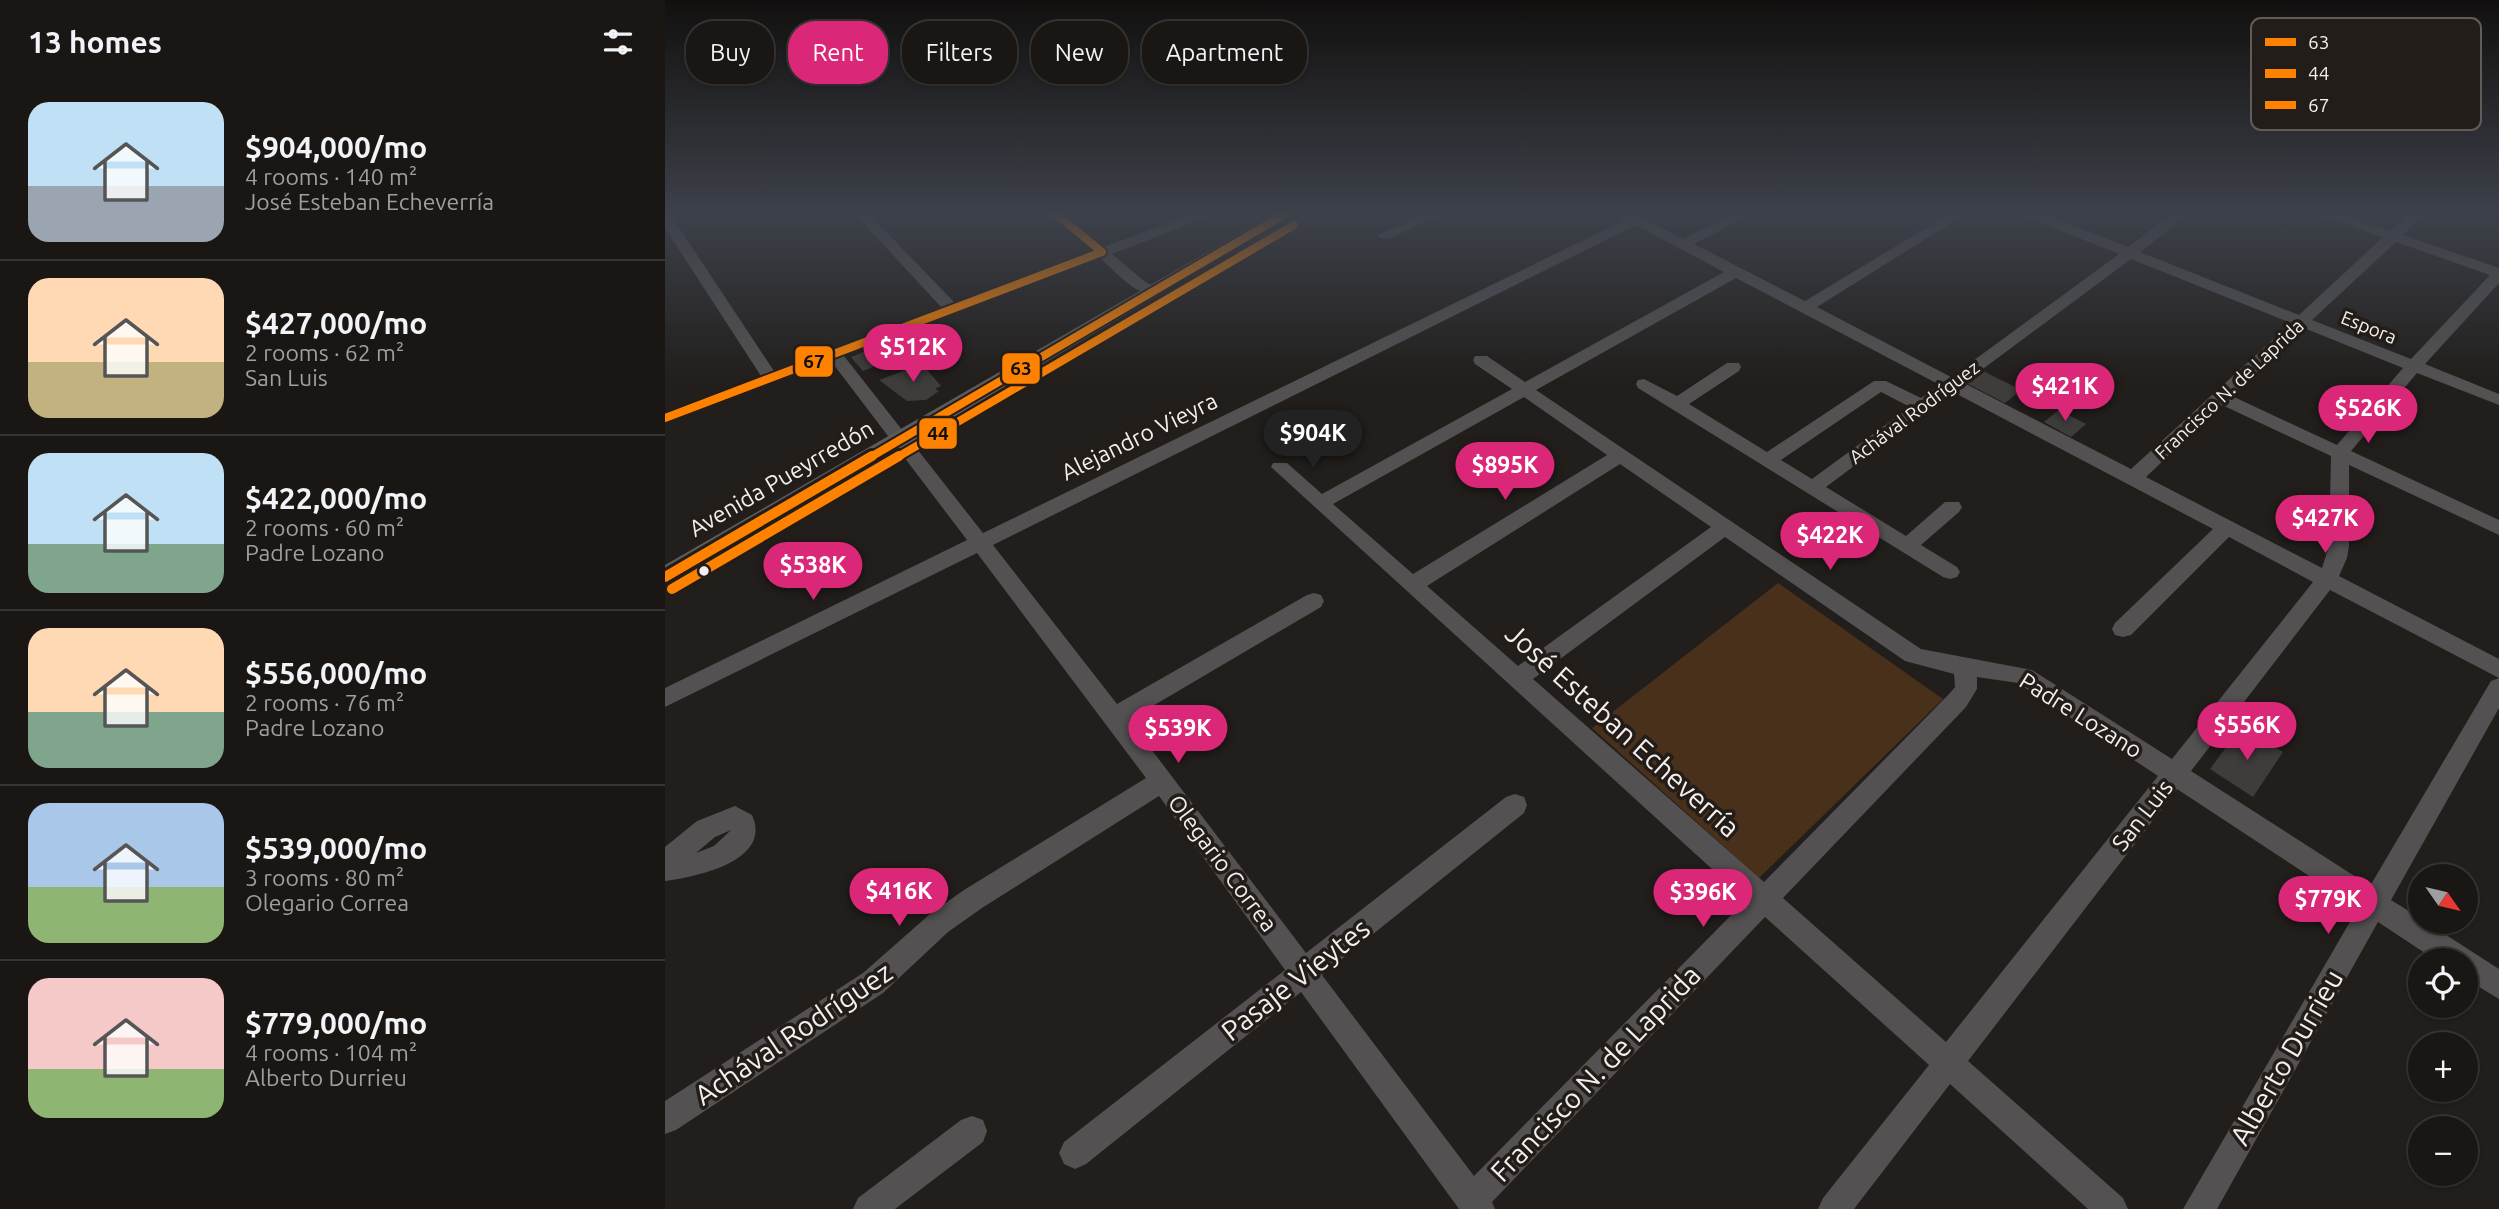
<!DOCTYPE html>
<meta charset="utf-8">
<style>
:root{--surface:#191614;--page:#221f1d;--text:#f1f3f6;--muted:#9f9fa0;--line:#373534;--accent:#db2777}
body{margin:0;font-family:Ubuntu,sans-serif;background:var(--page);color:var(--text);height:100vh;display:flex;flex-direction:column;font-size:26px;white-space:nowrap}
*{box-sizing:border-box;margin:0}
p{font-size:23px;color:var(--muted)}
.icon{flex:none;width:38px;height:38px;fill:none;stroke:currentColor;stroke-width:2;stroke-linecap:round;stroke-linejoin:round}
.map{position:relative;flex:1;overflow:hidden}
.sheet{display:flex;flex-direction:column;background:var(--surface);width:665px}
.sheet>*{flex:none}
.banner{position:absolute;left:21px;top:21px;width:665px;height:63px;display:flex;gap:14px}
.needle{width:46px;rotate:124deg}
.fabs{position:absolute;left:1743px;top:864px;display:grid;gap:14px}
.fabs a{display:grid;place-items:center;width:70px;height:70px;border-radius:50%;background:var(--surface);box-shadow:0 2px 5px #0004,0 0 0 2px var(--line);font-size:35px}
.price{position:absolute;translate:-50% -60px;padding:0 16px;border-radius:24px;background:var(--accent);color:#fff;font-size:23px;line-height:46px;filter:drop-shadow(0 2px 4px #0008)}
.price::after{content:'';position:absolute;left:50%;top:42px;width:21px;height:16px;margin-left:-10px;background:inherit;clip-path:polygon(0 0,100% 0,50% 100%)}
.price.active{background:#222;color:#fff}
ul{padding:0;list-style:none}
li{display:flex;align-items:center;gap:21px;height:175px;padding:0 28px}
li+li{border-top:2px solid var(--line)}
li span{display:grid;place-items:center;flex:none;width:196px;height:140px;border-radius:21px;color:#555}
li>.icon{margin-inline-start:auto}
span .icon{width:84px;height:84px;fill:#fffc;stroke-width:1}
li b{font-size:30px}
h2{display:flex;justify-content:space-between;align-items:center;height:84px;padding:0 28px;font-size:30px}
.chip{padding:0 24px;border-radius:28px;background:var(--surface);box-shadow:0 2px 5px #0004,0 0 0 2px var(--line);font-size:24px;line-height:63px}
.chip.active{background:var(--accent);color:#fff}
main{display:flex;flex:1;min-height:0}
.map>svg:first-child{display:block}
.green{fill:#49301a}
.building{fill:#3f3c3c}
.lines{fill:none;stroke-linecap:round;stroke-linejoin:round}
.minor{fill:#535151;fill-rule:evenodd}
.major{fill:#5c5a5a;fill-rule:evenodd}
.bus-1-far1-casing{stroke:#231d19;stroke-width:12}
.bus-1-casing{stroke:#231d19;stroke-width:16}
.bus-2-far1-casing{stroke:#231d19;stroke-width:12}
.bus-2-casing{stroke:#231d19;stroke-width:16}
.bus-3-casing{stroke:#231d19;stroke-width:12}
.bus-1-far1{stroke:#ff8100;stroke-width:8}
.bus-1{stroke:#ff8100;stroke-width:10}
.bus-2-far1{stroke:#ff8100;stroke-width:8}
.bus-2{stroke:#ff8100;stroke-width:10}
.bus-3{stroke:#ff8100;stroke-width:8}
.bus-dot{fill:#f4efec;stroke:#231d19;stroke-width:2.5}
.labels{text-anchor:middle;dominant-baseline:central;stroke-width:7;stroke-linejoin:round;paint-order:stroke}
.far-street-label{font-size:19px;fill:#f4efec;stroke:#231d19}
.street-label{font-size:23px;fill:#f4efec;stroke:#231d19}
.near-street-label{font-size:28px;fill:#f4efec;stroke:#231d19}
.key{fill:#231d19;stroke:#625c58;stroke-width:2}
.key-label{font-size:19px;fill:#f4efec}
.line-badge{stroke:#231d19;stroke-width:2.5}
.pale-badge-label{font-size:19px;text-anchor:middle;font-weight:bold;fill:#111}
</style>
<main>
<section class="sheet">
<h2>13 homes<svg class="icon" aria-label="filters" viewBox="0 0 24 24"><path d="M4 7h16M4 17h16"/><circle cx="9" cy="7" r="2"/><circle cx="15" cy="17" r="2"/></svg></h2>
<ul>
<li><span style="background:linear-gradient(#bfe0f5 60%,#9aa5b1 0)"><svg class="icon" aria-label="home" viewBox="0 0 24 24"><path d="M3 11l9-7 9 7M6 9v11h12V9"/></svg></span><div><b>$904,000/mo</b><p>4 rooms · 140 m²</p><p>José Esteban Echeverría</p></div></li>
<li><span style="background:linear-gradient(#ffd9b3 60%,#c2b280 0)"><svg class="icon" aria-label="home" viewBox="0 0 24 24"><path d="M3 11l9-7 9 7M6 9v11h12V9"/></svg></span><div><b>$427,000/mo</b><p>2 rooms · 62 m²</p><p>San Luis</p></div></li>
<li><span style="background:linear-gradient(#bfe0f5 65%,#7fa58c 0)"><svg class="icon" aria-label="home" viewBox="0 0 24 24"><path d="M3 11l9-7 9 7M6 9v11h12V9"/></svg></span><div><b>$422,000/mo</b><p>2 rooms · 60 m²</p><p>Padre Lozano</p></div></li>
<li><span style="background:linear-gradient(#ffd9b3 60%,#7fa58c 0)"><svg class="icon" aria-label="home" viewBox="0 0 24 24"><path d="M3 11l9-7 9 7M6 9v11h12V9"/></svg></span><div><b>$556,000/mo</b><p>2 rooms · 76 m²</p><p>Padre Lozano</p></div></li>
<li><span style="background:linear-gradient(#a9c7e8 60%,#8fb573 0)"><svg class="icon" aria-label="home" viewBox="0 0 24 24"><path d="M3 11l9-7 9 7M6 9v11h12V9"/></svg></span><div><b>$539,000/mo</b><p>3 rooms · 80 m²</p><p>Olegario Correa</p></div></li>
<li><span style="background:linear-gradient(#f6c9c9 65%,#8fb573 0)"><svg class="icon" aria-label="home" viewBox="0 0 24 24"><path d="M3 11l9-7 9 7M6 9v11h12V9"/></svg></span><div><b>$779,000/mo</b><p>4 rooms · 104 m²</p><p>Alberto Durrieu</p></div></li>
</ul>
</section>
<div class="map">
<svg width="1834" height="1209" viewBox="0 0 1834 1209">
<rect width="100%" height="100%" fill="#211e1b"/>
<polygon class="green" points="1113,583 1278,699 1094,878 927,728"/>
<g class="building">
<polygon points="246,333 259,346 198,371 186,357"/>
<polygon points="257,364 276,386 270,389 274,391 261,400 242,401 214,380"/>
<polygon points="1318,371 1356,390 1340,403 1301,383"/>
<polygon points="1394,410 1421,424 1406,437 1379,422"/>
<polygon points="1576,727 1618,752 1588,797 1545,769"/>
</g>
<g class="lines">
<g class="minor">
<path d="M0 213 5 214 109 371 277 308 189 213H203L290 303 427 251 383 213H398L439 247 529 213H548L546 216 447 254 479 281 497 291 494 294C473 299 450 271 435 258L179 356 318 533 960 220 954 213H968L1018 239 1071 213H1088L1029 244 1140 301 1286 213H1302L1152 307 1286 377 1454 254 1359 216 1357 213H1376L1463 247 1509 213H1525L1475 252 1634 315 1718 237 1657 216 1655 213H1675L1726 231 1745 213H1760L1738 235 1834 268V283L1760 364 1834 394V405L1752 373 1686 451 1834 520V535L1684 465V546L1682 558 1674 576 1834 659V678L1665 590 1526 771 1705 886 1826 681 1834 678V708L1726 900 1755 918V922H1761L1834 969V999L1801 979V961H1772L1713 922 1552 1209H1518L1693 908 1512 789 1303 1061 1458 1198 1463 1209H1423L1285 1084 1189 1209H1153L1158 1198 1264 1065 1100 917 827 1202 830 1209H794L636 992 421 1164 410 1169 399 1164 394 1153 399 1142 620 970 494 796 317 908 283 932 218 993 11 1130 0 1134V1101L198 973 265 914 299 890 481 778 312 553 0 707V688L302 540 166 361 0 424V412L96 376 0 228ZM971 225 1059 272 860 382 822 356H810L808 360 810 364 847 389 657 494 622 463H608L606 467 1081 900 809 1176 657 975 859 813 862 805 859 797 850 794 841 797 641 953 464 720 656 607 659 601 656 595 649 593 642 595 452 704 328 545ZM1731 242 1825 275 1746 359 1647 320ZM1466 259 1626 323 1466 469 1299 383ZM1071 278 1275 385 1256 398 1221 381H1209L1102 452 1024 404 1074 371 1076 367 1074 363H1062L1012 396 979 379 973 380 971 384 973 388 1278 577 1285 579 1292 577 1295 572 1292 567 1256 545 1294 512 1297 507 1294 502H1280L1241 536 1161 487 1288 392 1548 529 1450 623 1447 629 1450 635 1458 637 1466 635 1564 537 1648 582 1507 759 1367 670 1256 649 871 390ZM1639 328 1738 368 1672 445 1567 396ZM1216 392 1245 407 1147 479 1116 460ZM859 397 942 455 748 574 668 504ZM1557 405 1666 456 1664 546 1657 568 1481 477ZM955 464 1046 527 853 666 762 586ZM1060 537 1240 661 1289 674 1290 687 1285 693 1099 882 868 679ZM1312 677 1353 683 1493 776 1281 1042 1118 898 1301 707 1312 689Z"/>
<polygon points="762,213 780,213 725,238 715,238 713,235"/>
<path d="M70 806 87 815C108 861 31 877 0 881V847L32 821ZM66 830 49 846 31 853 50 837Z"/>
<polygon points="307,1116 318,1120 322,1131 318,1142 230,1209 188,1209 193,1198 296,1120"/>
</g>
<polygon class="major" points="610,213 631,213 9,584 0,586 0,565"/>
<g class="bus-1-far1-casing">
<polyline id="bus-1-far1" points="204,458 622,213"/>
</g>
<g class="bus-1-casing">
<polyline id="bus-1" points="0,577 207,456"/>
</g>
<g class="bus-2-far1-casing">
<polyline id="bus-2-far1" points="231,458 629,225"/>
</g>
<g class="bus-2-casing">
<polyline id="bus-2" points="7,589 234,456"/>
</g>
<g class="bus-3-casing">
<polyline id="bus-3" points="0,418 437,252 390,213"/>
</g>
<use href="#bus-1-far1" class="bus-1-far1"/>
<use href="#bus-1" class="bus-1"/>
<use href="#bus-2-far1" class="bus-2-far1"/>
<use href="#bus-2" class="bus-2"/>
<use href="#bus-3" class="bus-3"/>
</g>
<linearGradient id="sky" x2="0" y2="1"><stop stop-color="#12100f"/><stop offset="0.56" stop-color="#3d414a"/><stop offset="1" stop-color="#3d414a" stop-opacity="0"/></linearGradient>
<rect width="1834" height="382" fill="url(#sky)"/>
<circle class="bus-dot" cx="39" cy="571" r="6"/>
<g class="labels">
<g class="far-street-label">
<text transform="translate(1704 327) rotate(22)">Espora</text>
<text transform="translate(1564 389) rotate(-43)">Francisco N. de Laprida</text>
<text transform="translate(1249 412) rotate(-37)">Achával Rodríguez</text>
</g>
<g class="street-label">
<text transform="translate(474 436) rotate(-26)">Alejandro Vieyra</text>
<text transform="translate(116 478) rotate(-30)">Avenida Pueyrredón</text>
<text transform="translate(1416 715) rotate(32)">Padre Lozano</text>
<text transform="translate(1477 815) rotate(-52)">San Luis</text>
<text transform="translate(558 863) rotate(53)">Olegario Correa</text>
</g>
<g class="near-street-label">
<text transform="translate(958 730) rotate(42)">José Esteban Echeverría</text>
<text transform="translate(630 979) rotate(-38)">Pasaje Vieytes</text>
<text transform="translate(128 1033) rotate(-34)">Achával Rodríguez</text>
<text transform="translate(1621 1057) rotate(-60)">Alberto Durrieu</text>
<text transform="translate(930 1073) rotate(-46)">Francisco N. de Laprida</text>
</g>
</g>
<rect x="1586" y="18" width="230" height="112" rx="10" class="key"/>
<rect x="1600" y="38" width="31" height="8" fill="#ff8100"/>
<rect x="1600" y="69" width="31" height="9" fill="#ff8100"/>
<rect x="1600" y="101" width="31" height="8" fill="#ff8100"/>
<g class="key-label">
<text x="1643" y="49">63</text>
<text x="1643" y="80">44</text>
<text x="1643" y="112">67</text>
</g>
<g class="line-badge">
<rect x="129" y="345" width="40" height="33" rx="7" fill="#ff8100"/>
<rect x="336" y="352" width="40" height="33" rx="7" fill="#ff8100"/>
<rect x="253" y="417" width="40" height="33" rx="7" fill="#ff8100"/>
</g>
<g class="pale-badge-label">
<text x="149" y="368">67</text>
<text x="356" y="375">63</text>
<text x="273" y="440">44</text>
</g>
</svg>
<div class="fabs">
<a><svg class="needle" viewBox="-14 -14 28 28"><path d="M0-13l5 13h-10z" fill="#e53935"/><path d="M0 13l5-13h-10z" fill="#9f9fa0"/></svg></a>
<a><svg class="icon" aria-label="locate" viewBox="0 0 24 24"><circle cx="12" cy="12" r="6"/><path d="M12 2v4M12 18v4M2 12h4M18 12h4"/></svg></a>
<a>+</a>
<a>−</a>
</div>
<b class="price" style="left:248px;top:384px">$512K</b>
<b class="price" style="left:1400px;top:423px">$421K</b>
<b class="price" style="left:1703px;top:445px">$526K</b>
<b class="price active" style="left:648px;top:470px">$904K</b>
<b class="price" style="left:840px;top:502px">$895K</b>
<b class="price" style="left:1660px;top:555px">$427K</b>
<b class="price" style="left:1165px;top:572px">$422K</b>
<b class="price" style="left:148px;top:602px">$538K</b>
<b class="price" style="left:1582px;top:762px">$556K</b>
<b class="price" style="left:513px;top:765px">$539K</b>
<b class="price" style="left:234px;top:928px">$416K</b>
<b class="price" style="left:1038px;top:929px">$396K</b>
<b class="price" style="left:1663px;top:936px">$779K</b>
<div class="banner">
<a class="chip">Buy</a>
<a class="chip active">Rent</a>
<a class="chip">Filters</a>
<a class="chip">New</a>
<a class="chip">Apartment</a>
</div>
</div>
</main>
